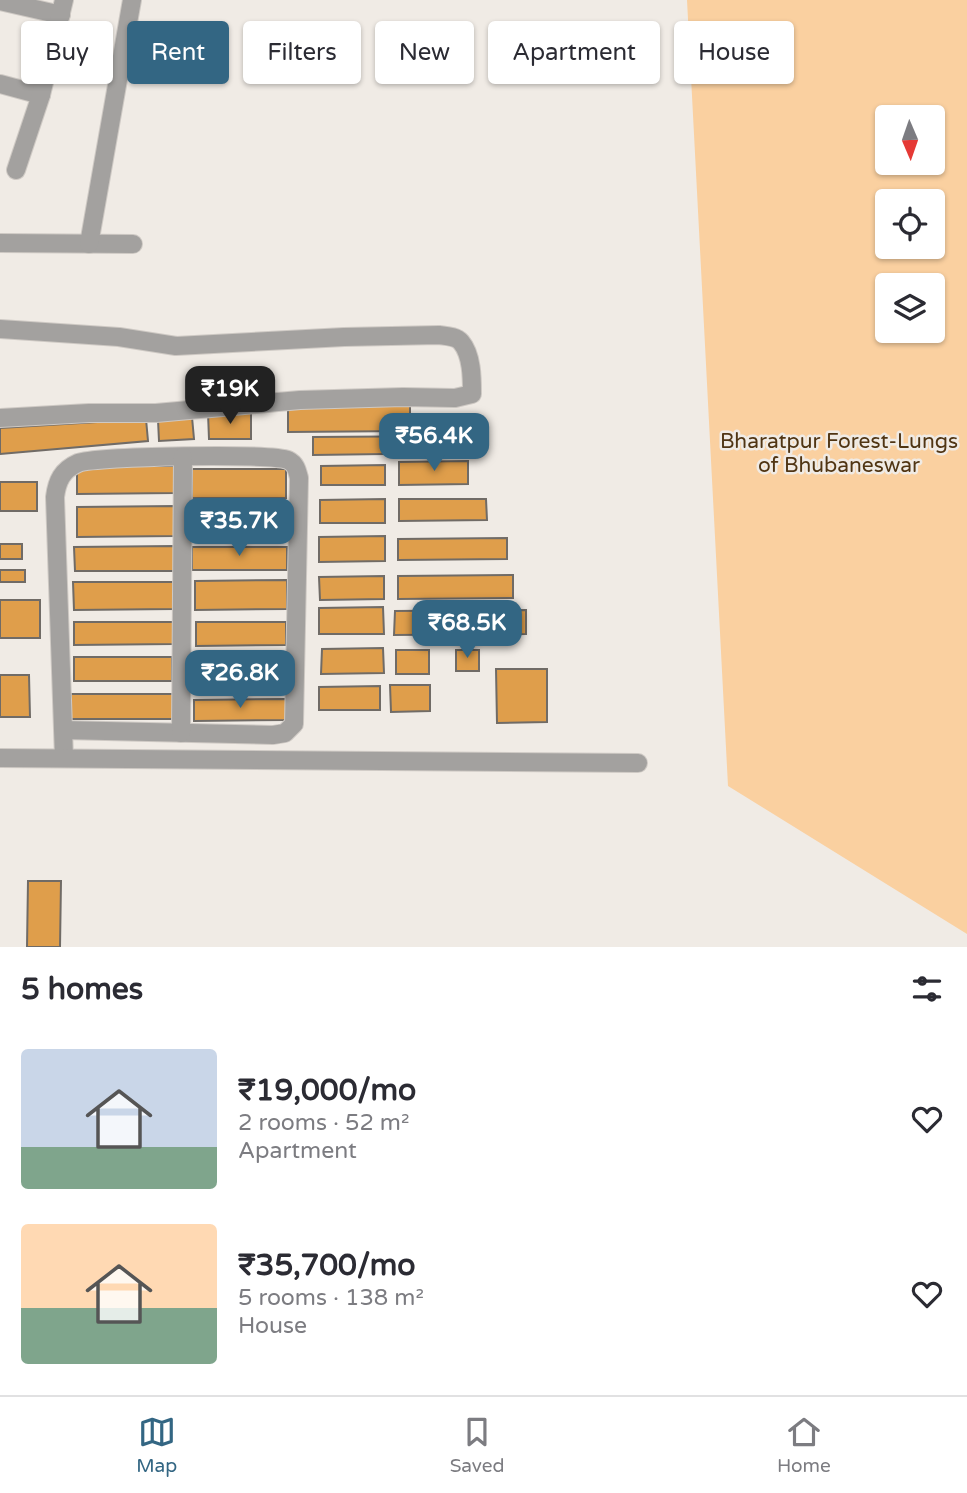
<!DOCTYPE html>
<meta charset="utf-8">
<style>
:root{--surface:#fff;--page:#f7f7f7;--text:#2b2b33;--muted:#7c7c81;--line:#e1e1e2;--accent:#336683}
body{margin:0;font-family:"Varela Round",sans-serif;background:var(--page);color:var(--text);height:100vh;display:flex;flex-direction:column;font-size:26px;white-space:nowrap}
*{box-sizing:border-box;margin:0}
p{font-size:23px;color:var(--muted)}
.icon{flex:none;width:38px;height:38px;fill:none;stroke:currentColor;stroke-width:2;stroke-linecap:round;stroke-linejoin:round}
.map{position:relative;height:947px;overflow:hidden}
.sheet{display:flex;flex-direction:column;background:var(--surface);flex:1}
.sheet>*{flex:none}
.top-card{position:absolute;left:21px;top:21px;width:926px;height:63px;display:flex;gap:14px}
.needle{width:46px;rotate:178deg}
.tools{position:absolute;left:875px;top:105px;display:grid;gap:14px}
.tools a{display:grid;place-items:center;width:70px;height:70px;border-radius:7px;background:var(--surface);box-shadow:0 2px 5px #0004;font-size:35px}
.price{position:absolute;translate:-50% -60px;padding:0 16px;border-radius:14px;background:var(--accent);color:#fff;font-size:23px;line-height:46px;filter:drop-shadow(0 2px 4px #0008)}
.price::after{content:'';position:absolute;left:50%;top:42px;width:21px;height:16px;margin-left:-10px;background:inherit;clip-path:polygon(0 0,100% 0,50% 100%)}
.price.on{background:#222;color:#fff}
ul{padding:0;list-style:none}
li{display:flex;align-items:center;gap:21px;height:175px;padding:0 21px}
li span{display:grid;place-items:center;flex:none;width:196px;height:140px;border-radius:7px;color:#555}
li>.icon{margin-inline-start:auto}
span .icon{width:84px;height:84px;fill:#fffc;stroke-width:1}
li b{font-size:30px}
h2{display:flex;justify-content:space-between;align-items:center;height:84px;padding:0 21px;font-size:30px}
.chip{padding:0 24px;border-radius:7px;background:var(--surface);box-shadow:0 2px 5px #0004;font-size:24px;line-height:63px}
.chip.on{background:var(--accent);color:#fff}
.dock{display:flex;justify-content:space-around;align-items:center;height:98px;border-top:2px solid var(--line);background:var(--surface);font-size:19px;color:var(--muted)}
.dock a{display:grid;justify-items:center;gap:4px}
.dock .on{color:var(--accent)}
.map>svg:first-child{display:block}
.green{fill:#fad0a0;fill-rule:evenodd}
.building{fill:#df9e4b;stroke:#706b66;stroke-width:2}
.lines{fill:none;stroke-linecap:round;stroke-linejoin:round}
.minor-casing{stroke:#cec9c4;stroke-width:20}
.minor{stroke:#a3a19f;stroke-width:18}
.labels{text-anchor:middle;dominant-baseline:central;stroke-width:5;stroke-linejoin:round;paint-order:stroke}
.park-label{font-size:21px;fill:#503513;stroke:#f0ebe5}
</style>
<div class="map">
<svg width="967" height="947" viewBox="0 0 967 947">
<rect width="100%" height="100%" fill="#f0ebe5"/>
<path class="green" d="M687 0H967V934L728 786ZM887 117H933V163H887ZM887 201H933V247H887ZM887 285H933V331H887Z"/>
<g class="building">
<polygon points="410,403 410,431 288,432 288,404"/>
<polygon points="208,413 251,413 251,439 209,439"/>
<polygon points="192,417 194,439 159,441 158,420"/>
<polygon points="146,419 148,441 0,454 0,428"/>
<polygon points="458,436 458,453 313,455 313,437"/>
<polygon points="468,461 468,484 399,485 399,462"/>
<polygon points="385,465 385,485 321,485 321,466"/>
<polygon points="77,466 175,466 175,493 77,494"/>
<rect x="192" y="469" width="94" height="29"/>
<rect x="0" y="482" width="37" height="29"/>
<polygon points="385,499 385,523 320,523 320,500"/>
<polygon points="399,499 486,499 487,520 399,521"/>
<polygon points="175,506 175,536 77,537 77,507"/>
<polygon points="288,507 288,537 198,537 198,508"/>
<polygon points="385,536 385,561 319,562 319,537"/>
<polygon points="507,538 507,559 398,560 398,539"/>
<rect x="0" y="544" width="22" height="15"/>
<polygon points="174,546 174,571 75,571 74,547"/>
<rect x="192" y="547" width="95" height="23"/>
<rect x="0" y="570" width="25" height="12"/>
<polygon points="513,575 513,598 398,599 398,576"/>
<polygon points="384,576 384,599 320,600 319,577"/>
<polygon points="287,580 287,609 195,610 195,581"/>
<polygon points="73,582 173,582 174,609 74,610"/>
<rect x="0" y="600" width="40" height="38"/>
<polygon points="383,607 384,634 319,634 319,608"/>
<polygon points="526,610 526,634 394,635 395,611"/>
<polygon points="74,622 174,622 174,644 74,645"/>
<polygon points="196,622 286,622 286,645 196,646"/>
<polygon points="383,648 384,673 321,674 322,649"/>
<rect x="396" y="650" width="33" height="24"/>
<rect x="456" y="650" width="23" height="21"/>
<rect x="190" y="656" width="96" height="27"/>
<rect x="74" y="657" width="98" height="24"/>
<polygon points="496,669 547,669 547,722 497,723"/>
<polygon points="0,675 29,675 30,717 0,717"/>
<polygon points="390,685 430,685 430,711 391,712"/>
<polygon points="380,686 380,710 319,710 319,687"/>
<rect x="71" y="694" width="102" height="25"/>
<polygon points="286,699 286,720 194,721 194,700"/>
<polygon points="28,881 61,881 60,947 27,947"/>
</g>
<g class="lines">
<g class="minor-casing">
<g id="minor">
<polyline points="0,1 61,15"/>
<polyline points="0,84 41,95"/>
<polyline points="16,170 41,95 64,0"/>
<polyline points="0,243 133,244"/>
<polyline points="89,244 132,0"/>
<path d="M0 329 119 337 176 346 344 337 439 335C446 336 456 336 461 342 472 355 472 378 472 394L455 398 403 397 300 400 156 413H89L0 418"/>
<path d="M63 730 273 735 285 733 294 724 299 478C297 470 296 464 288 460 271 453 97 456 78 463 62 470 57 481 55 497L64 758"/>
<polyline points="181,733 183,457"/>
<polyline points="0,758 638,763"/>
</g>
</g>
<use href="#minor" class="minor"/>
</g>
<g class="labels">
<g class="park-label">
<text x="839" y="441">Bharatpur Forest-Lungs<tspan x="839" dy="24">of Bhubaneswar</tspan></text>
</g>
</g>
</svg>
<div class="tools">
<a><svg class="needle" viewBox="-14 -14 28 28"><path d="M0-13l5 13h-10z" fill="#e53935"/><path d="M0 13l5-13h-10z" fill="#7c7c81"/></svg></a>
<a><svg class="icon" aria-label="locate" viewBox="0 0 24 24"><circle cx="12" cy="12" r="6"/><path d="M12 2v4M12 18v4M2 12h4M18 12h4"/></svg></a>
<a><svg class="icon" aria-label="layers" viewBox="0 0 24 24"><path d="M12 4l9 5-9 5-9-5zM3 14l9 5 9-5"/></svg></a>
</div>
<b class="price on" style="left:230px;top:426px">₹19K</b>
<b class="price" style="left:434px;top:473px">₹56.4K</b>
<b class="price" style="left:239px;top:558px">₹35.7K</b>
<b class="price" style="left:467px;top:660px">₹68.5K</b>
<b class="price" style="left:240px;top:710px">₹26.8K</b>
<div class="top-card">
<a class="chip">Buy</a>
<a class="chip on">Rent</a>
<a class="chip">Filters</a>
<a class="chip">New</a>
<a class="chip">Apartment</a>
<a class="chip">House</a>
</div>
</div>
<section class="sheet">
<h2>5 homes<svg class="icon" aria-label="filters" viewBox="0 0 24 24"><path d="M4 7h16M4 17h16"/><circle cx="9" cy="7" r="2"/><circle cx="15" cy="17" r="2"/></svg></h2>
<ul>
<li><span style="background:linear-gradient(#c9d6e8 70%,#7fa58c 0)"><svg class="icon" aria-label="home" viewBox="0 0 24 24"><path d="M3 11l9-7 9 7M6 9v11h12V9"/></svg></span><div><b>₹19,000/mo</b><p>2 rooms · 52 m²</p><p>Apartment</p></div><svg class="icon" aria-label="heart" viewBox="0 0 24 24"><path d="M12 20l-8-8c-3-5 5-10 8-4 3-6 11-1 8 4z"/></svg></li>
<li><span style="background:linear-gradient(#ffd9b3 60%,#7fa58c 0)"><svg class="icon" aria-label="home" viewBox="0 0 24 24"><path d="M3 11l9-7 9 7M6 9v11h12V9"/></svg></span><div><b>₹35,700/mo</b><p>5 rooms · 138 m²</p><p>House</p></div><svg class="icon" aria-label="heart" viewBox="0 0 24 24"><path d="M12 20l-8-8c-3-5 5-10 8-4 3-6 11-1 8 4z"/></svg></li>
</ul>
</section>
<nav class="dock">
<a class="on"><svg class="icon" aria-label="map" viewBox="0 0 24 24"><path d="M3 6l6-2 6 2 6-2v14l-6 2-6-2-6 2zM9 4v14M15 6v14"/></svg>Map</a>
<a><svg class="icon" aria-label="saved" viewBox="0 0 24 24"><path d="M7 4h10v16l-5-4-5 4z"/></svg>Saved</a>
<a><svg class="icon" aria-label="home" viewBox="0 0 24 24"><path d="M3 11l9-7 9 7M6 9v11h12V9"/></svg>Home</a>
</nav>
